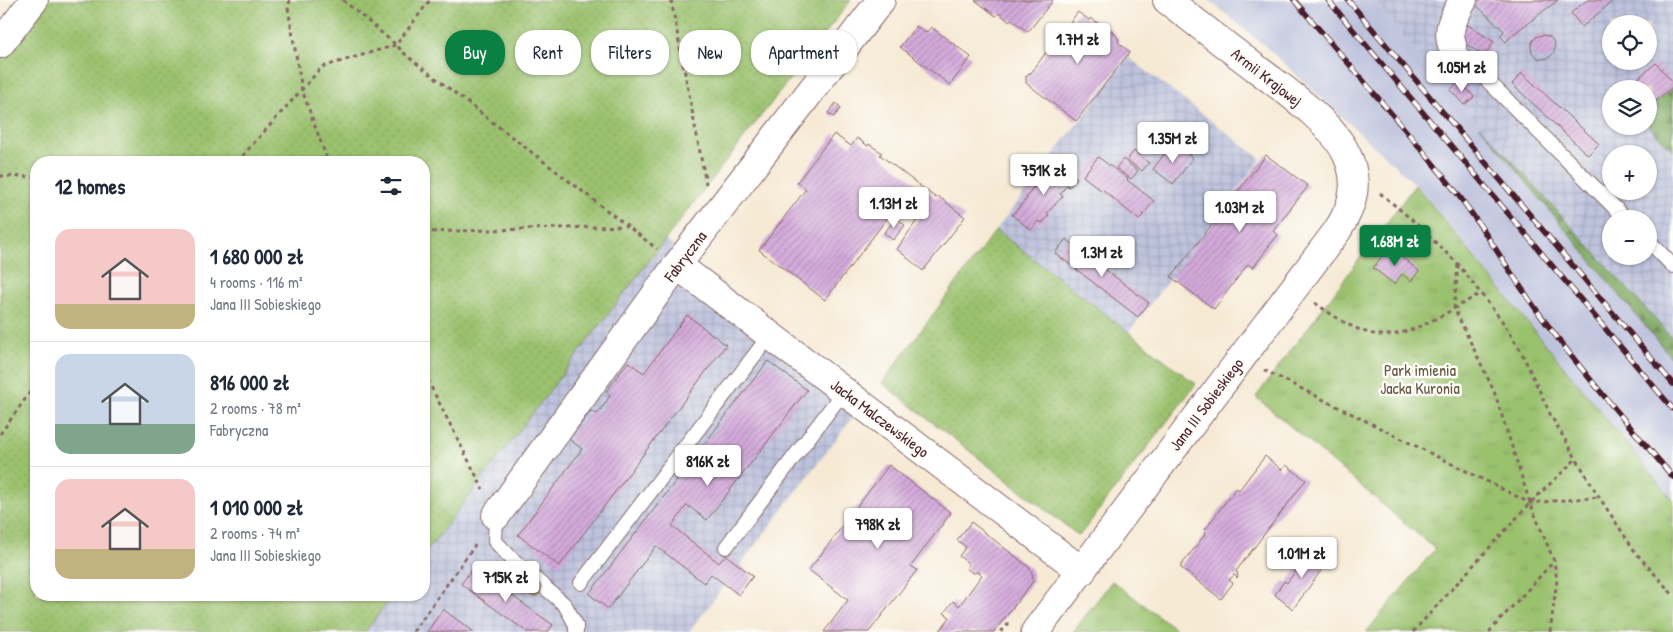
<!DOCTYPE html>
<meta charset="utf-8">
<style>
:root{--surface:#fff;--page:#f2f2f3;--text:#1f2937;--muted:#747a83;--line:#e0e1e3;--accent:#0b8043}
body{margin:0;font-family:"Patrick Hand",sans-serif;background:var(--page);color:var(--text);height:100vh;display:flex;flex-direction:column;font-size:19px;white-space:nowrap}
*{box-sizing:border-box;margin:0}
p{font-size:16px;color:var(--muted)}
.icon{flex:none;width:28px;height:28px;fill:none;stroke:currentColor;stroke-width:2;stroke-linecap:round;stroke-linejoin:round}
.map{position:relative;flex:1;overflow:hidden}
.sheet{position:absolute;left:30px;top:156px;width:400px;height:445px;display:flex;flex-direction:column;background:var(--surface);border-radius:20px;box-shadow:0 1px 4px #0004}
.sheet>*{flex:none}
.banner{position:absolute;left:445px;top:30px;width:475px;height:45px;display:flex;gap:10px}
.controls{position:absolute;left:1602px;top:15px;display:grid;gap:10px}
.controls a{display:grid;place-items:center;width:55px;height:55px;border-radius:50%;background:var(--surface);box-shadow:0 1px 4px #0004;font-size:25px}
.price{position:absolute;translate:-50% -42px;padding:0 11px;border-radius:5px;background:#fff;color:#222;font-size:16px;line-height:32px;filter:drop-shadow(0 1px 2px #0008)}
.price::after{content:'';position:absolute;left:50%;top:30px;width:15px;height:11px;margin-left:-8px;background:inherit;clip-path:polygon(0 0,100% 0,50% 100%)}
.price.on{background:var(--accent);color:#fff}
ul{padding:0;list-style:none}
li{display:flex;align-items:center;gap:15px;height:125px;padding:0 25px}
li+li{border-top:1px solid var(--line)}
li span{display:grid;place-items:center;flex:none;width:140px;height:100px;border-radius:15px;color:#555}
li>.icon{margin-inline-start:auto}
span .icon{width:60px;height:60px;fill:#fffc;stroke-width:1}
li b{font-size:21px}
h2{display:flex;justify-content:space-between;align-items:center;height:60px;padding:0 25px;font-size:21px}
.chip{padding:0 18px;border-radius:20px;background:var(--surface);box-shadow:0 1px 4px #0004;font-size:18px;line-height:45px}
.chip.on{background:var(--accent);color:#fff}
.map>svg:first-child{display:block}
.industrial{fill:url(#industrial-grid);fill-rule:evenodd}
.railway{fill:#bec3dd}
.grass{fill:url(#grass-dots);stroke:#72704c}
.forest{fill:url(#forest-firs);stroke:#626346}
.park{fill:url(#park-tufts);stroke:#72704c}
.building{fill:url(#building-hatch)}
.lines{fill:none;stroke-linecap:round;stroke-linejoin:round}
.service-casing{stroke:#866666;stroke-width:16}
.minor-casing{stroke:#866666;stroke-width:30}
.path{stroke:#866666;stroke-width:3;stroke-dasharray:4 4;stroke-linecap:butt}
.service{stroke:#fff;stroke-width:14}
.minor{stroke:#fff;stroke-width:28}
.rail-casing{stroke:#4a1f2b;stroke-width:5.5}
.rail{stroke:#fdfcf7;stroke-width:4;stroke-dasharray:11;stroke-linecap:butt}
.tree{fill:#a79a84}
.labels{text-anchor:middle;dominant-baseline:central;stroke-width:5;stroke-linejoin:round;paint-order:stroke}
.street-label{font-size:16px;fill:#4a1f2b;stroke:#fdfcf7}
.park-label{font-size:16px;fill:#665842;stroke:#fdfcf7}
</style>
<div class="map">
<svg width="1673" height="632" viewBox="0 0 1673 632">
<defs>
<pattern id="industrial-grid" width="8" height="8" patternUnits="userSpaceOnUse" patternTransform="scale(1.25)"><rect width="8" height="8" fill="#bec3dd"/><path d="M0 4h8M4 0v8" fill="none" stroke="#a5a7be"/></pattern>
<pattern id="grass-dots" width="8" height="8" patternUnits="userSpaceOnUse" patternTransform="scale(1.25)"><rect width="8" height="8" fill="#9ac16d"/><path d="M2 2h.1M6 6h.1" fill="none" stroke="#86a55f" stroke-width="1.8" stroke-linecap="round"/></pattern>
<pattern id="forest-firs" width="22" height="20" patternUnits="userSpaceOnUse" patternTransform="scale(1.25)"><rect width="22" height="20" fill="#7ba760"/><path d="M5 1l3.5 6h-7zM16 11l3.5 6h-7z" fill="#67874f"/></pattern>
<pattern id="park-tufts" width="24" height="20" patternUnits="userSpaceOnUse" patternTransform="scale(1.25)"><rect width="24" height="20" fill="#9ac16d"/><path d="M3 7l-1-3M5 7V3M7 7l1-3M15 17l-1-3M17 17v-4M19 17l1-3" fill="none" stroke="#86a55f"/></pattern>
<pattern id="building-hatch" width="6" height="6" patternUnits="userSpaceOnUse" patternTransform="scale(1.25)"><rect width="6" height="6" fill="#d4abdc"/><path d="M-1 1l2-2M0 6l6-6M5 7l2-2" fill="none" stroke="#ae8bb3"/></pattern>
</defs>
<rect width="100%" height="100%" fill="#fdfcf7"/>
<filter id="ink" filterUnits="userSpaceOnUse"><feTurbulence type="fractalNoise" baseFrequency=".02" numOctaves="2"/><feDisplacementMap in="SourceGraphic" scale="10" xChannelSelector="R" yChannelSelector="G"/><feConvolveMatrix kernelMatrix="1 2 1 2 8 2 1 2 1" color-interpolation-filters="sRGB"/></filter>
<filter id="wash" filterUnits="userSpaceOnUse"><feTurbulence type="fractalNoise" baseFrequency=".0096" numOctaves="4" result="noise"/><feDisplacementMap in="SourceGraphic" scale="20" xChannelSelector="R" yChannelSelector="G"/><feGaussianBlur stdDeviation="1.12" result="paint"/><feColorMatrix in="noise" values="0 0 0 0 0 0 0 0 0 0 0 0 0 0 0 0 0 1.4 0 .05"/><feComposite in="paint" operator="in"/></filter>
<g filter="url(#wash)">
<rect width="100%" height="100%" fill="#f6ead5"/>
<g class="industrial">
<path d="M1373 0H1673V88L1649 109V89H1611V126H1648L1673 151V339L1480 126ZM1611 24H1649V61H1611ZM1611 154H1649V191H1611ZM1611 219H1649V256H1611Z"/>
<polygon points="1128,57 1261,159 1129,332 996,230"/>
<polygon points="665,240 869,396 689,632 365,632 393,595 424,595 424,555"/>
</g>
<polygon class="railway" points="1209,0 1373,0 1480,126 1673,360 1673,500 1416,185 1266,47"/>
<g class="grass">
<polygon points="45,0 851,0 665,240 424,555 424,162 36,162 36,595 393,595 365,632 0,632 0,58"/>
<polygon points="996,230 1196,384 1079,536 882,383"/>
</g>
<g class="forest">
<polygon points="1673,88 1673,151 1648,126 1649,109"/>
<polygon points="1480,126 1673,339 1673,360"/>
</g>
<g class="park">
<polygon points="1415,185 1673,500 1673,632 1366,632 1435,549 1256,397"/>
<polygon points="1112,581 1180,632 1073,632"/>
</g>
<g id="blocks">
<g class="building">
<polygon points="975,0 1053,0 1028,32 1011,19 1009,21 999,13 996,16"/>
<polygon points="1477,0 1558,0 1511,36 1506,42 1500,36 1504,31 1475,4"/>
<polygon points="1587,0 1614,0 1582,27 1571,13"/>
<polygon points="1078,12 1089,20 1091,18 1105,29 1107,27 1115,34 1119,40 1118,42 1130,52 1076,121 1026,83 1026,76 1029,73 1031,73 1055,40 1055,38 1059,32 1063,31"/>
<polygon points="1468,25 1494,42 1484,56 1458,39"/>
<polygon points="916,26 926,33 931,27 971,57 950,85 900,47"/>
<circle cx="1543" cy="47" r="12"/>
<polygon points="1656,63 1673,83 1673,86 1649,107 1649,89 1625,89"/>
<polygon points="1522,73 1599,144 1588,155 1512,84"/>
<polygon points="1460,81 1474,97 1464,105 1450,90"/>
<polygon points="836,103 841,108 834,117 828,113"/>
<polygon points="1188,124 1203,135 1189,154 1174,142"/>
<polygon points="834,134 851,146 857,138 868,146 869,144 882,153 880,155 915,182 936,198 938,196 965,217 923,271 897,249 918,219 898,204 825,300 759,250 806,189 797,182"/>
<polygon points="1173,143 1193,158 1173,184 1153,169"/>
<polygon points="1134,151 1149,163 1142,171 1127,160"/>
<polygon points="1266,155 1308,186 1273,231 1278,235 1269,246 1253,268 1248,264 1214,309 1171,277"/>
<polygon points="1098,157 1128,179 1127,180 1154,201 1139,220 1103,190 1102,191 1083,176"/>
<polygon points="1123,159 1138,171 1131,179 1116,168"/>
<polygon points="1055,161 1077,178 1069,187 1067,185 1060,194 1063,196 1047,213 1049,215 1042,223 1038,221 1031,230 1012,215 1027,198 1026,197 1033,187 1035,188 1042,180 1040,178"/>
<polygon points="896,218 905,225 893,240 884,233"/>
<polygon points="1066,239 1149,303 1138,317 1055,253"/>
<polygon points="1389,247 1419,271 1411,281 1402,274 1394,284 1373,268"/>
<polygon points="687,315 726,345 559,566 518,535 582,449 569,439 591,411 597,414 604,405 610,396 606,392 628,362 644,373"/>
<polygon points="768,361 807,390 707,520 687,505 672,526 719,563 726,555 753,576 739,595 711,574 704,583 656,546 608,609 589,594"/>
<polygon points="1265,456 1282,470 1286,465 1306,480 1236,571 1238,573 1237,575 1238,576 1237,578 1234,575 1229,580 1233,583 1221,599 1180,567 1206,533 1204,531 1236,488 1239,490"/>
<polygon points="889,465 951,513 911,566 917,570 869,632 824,632 848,600 809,570"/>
<polygon points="971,522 1029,567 1032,573 1033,581 994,632 939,632 950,617 944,613 953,601 959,606 982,575 978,572 973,573 966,568 969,564 959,556 966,547 957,540"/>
<polygon points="1313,548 1329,560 1293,609 1275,595 1284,581 1287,583"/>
<polygon points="473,568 553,625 548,632 527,632 461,584"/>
<polygon points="443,609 452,616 474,632 427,632"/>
</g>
</g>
</g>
<g filter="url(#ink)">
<use href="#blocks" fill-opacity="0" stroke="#866666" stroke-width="1"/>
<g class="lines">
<g class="service-casing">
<g id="service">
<polyline points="1452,45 1626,219"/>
<polyline points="1649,241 1673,266"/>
<polyline points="496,516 495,541 511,558 565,605 576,625 576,632"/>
<polyline points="726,547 844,391"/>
<polyline points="581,583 770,335"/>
</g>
</g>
<g class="minor-casing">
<g id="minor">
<polyline points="0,44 34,0"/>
<path d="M1452 45C1446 27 1455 16 1463 0"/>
<polyline points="677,265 1082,571"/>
<polyline points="496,516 677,265 881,0"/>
<path d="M1035 632 1337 231C1354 205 1360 181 1346 153 1331 122 1287 92 1261 72 1229 48 1198 24 1167 0"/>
</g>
</g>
<g class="path">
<polyline points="290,0 288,8 302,90 328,162"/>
<polyline points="343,0 396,45 407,56 657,249"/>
<polyline points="671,0 706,184"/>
<polyline points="237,162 322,67 396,45 430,0"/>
<polyline points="0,176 36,177"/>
<polyline points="1380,193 1410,218 1458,264 1502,321 1521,351 1551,416 1599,497 1636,553 1673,595"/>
<polyline points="424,232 627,226"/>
<polyline points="1458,265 1454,308 1494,391 1530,503 1554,561 1489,632"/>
<path d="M1315 303C1334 316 1359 335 1384 335 1413 336 1456 307 1481 293"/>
<polyline points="1264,370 1530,503 1599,497"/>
<polyline points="424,373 483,489"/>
<polyline points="0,434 36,384"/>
<polyline points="413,632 475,545"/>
<polyline points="1001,632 1009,623"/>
<polyline points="1413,632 1530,503 1576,459"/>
<polyline points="1550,632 1557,580 1554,561"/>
</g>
<use href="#service" class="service"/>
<use href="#minor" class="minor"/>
<g class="rail-casing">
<g id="rail">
<path d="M1294 0C1347 62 1402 124 1453 188 1485 229 1510 274 1541 316 1582 372 1628 424 1673 477"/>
<polyline points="1328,0 1673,409"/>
<polyline points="1348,0 1673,384"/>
</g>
</g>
<use href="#rail" class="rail"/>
</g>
<circle class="tree" cx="534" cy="589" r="8"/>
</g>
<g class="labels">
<g class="street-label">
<text transform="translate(1267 77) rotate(38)">Armii Krajowej</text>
<text transform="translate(685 256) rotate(-53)">Fabryczna</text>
<text transform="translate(1206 404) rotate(-53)">Jana III Sobieskiego</text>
<text transform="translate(880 418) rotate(37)">Jacka Malczewskiego</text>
</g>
<g class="park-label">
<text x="1420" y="370">Park imienia<tspan x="1420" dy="18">Jacka Kuronia</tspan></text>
</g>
</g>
</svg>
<div class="controls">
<a><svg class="icon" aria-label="locate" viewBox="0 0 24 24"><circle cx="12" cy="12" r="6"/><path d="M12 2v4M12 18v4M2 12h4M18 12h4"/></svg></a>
<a><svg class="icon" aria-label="layers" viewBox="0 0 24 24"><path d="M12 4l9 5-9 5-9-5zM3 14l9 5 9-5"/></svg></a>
<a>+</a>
<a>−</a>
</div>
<b class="price" style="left:1078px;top:65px">1.7M zł</b>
<b class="price" style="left:1462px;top:93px">1.05M zł</b>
<b class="price" style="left:1173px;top:164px">1.35M zł</b>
<b class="price" style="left:1044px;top:196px">751K zł</b>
<b class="price" style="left:894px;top:229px">1.13M zł</b>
<b class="price" style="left:1240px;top:233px">1.03M zł</b>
<b class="price on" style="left:1395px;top:267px">1.68M zł</b>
<b class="price" style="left:1102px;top:278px">1.3M zł</b>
<b class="price" style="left:708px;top:487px">816K zł</b>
<b class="price" style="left:878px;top:550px">798K zł</b>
<b class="price" style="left:1302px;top:579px">1.01M zł</b>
<b class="price" style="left:506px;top:603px">715K zł</b>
<div class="banner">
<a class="chip on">Buy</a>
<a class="chip">Rent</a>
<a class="chip">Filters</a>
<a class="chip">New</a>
<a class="chip">Apartment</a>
</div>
<section class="sheet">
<h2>12 homes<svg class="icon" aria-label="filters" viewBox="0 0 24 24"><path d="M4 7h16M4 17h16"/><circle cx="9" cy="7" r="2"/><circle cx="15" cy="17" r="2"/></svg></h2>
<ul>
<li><span style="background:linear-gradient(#f6c9c9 75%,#c2b280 0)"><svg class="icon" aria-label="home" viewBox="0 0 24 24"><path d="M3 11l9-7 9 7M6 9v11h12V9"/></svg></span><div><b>1 680 000 zł</b><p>4 rooms · 116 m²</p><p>Jana III Sobieskiego</p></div></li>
<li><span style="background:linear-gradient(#c9d6e8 70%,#7fa58c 0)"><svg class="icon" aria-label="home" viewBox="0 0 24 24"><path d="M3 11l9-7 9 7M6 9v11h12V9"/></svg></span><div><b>816 000 zł</b><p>2 rooms · 78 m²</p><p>Fabryczna</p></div></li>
<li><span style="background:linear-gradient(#f6c9c9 70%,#c2b280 0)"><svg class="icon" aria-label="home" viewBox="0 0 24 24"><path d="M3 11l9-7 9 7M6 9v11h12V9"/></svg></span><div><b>1 010 000 zł</b><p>2 rooms · 74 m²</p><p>Jana III Sobieskiego</p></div></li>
</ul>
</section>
</div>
